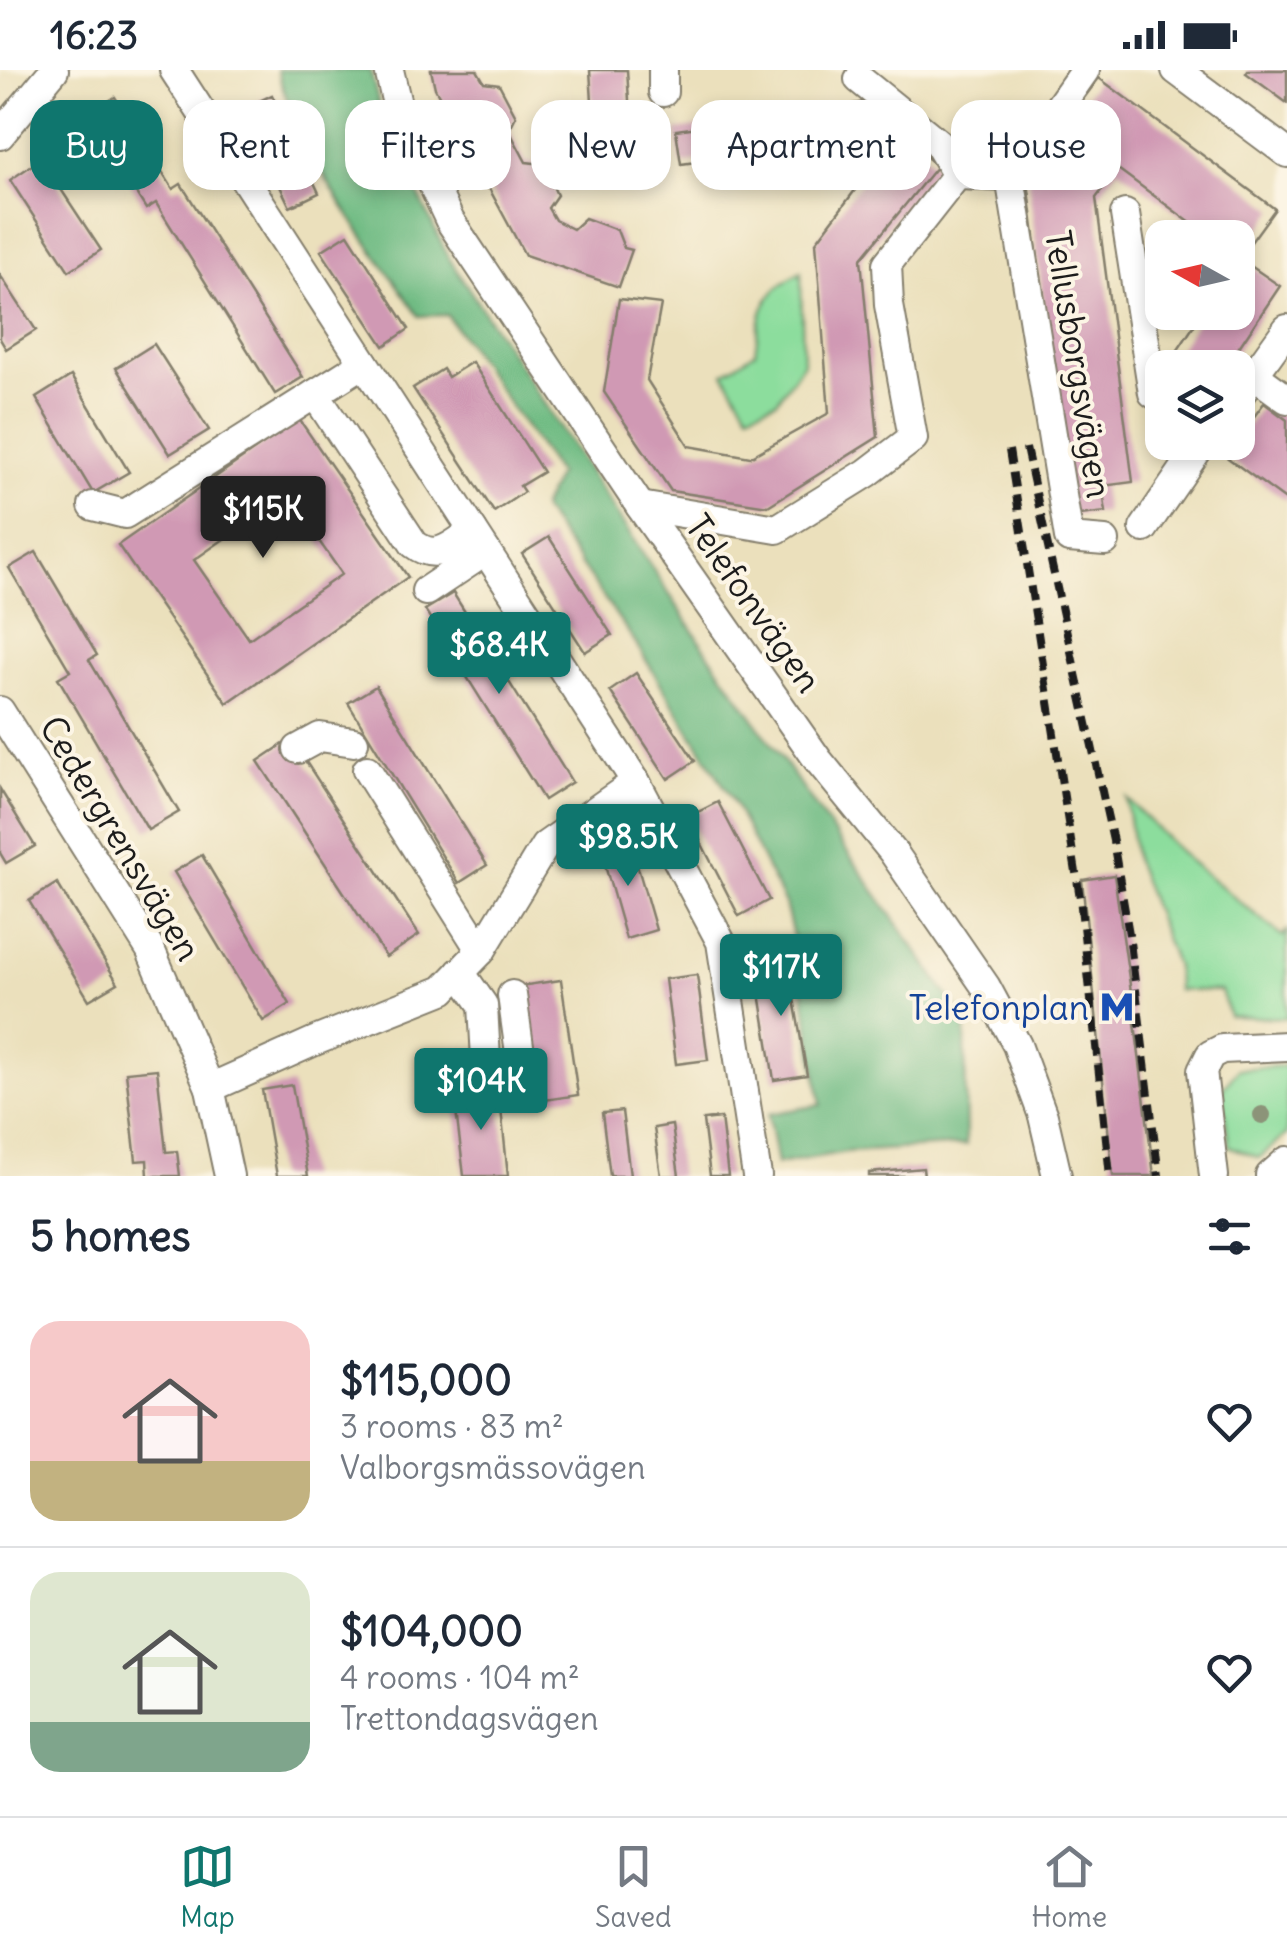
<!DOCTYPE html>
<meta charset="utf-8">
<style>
:root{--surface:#fff;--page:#f6f6f7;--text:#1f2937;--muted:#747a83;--line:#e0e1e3;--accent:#0f766e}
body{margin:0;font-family:Delius,sans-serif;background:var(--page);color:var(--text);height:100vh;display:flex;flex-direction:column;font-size:38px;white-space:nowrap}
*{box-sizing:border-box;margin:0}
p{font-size:32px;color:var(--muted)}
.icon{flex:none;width:55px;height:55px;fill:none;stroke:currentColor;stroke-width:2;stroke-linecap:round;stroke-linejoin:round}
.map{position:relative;height:1106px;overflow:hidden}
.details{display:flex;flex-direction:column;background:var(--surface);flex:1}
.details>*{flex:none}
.guide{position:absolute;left:30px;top:30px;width:1228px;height:90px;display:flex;gap:20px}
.needle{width:65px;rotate:278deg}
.controls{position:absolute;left:1145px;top:150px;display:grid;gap:20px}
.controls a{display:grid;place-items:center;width:110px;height:110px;border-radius:20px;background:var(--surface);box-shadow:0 5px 15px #0003;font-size:50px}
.price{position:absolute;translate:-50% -85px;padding:0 22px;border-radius:10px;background:var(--accent);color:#fff;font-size:32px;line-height:65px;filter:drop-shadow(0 2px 5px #0008)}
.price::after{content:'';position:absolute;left:50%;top:60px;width:30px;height:22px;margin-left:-15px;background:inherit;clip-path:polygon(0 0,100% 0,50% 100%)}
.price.on{background:#222;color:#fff}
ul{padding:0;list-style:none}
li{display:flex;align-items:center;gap:30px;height:250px;padding:0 30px}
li+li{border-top:2px solid var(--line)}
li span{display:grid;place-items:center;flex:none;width:280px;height:200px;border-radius:30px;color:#555}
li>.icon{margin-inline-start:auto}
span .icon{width:120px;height:120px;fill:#fffc;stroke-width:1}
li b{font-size:42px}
h2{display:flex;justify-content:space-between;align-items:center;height:120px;padding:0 30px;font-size:42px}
.chip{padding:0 35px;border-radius:30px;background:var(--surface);box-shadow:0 5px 15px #0003;font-size:35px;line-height:90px}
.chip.on{background:var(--accent);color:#fff}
.status{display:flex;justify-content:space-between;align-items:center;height:70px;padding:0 50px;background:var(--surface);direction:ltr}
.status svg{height:28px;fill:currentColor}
.tabs{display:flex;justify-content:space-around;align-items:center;height:140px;border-top:2px solid var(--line);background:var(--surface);font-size:28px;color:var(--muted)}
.tabs a{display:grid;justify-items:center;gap:5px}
.tabs .on{color:var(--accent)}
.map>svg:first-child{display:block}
.green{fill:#8cdd9d;stroke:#547c5c;stroke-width:2.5}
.forest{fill:#71bc84;stroke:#466c50;stroke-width:2.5}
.building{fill:#d099b4;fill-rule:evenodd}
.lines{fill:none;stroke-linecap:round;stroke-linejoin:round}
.minor-casing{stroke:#847e6c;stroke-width:32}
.minor{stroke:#fff;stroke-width:28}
.rail{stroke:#1c1c1c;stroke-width:8;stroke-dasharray:15 8;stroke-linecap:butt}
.tree{fill:#8c9479}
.labels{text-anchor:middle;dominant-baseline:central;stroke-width:8;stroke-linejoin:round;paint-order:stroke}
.street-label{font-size:35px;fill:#1c1c1c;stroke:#fcf5e5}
.transit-label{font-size:35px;fill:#164399;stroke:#fcf5e5;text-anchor:end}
</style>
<div class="status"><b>16:23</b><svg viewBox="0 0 49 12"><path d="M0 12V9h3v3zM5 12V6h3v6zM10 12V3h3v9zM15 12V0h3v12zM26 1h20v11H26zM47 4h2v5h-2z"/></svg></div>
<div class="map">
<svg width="1287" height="1106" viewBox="0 0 1287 1106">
<rect width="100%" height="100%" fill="#fcf5e5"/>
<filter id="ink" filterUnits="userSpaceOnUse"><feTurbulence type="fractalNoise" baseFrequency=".01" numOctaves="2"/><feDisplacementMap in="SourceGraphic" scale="20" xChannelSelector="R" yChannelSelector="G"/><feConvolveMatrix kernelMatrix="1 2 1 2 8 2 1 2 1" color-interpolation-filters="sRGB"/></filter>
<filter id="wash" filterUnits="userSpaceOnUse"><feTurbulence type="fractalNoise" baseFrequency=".0048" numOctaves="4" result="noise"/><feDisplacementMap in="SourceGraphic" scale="40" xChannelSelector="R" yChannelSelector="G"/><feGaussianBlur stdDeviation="2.25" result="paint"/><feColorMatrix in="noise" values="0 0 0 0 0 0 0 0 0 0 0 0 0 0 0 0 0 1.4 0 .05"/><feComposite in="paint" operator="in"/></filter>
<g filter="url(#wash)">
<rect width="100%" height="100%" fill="#ebe0bc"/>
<g class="green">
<path d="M801 202 803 293 777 331 749 343 724 303 755 282C761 241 761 223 801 202Z"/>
<polygon points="1126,728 1187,789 1282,866 1287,861 1287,948 1229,946 1221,921 1177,920 1176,896 1135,790"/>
<polygon points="1287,996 1287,1064 1259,1088 1229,1076 1222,1019 1238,999"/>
</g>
<path class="forest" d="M277 0H370L384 52 448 187 710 586 965 950 966 1075 846 1082 777 1094 768 1044 821 1035 798 886 785 834 732 729 633 569 541 438 558 404 447 245 419 246C365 169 304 91 277 0Z"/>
<g id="blocks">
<g class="building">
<polygon points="431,0 477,0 484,12 499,14 516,46 509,60 526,92 543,94 557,125 548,138 555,150 573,159 585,148 617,160 624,178 632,180 619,217 525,185 435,18"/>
<polygon points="590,0 627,0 631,61 594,64"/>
<polygon points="1248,0 1287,0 1287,33 1246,3"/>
<polygon points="1099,8 1275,139 1238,190 1238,168 1211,168 1118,99 1096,128 1133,412 1102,416 1106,442 1071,446 1027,104"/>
<polygon points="272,25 319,123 290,137 243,39"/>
<polygon points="115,27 173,119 181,114 303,307 275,324 156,133 146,139 87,45"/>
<polygon points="864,32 937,96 861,189 878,367 768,436 671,421 604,322 619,229 661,234 647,310 689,376 750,387 829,343 816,172 874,95 851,76 839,77 835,37"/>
<polygon points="770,47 774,81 681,94 676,60"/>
<polygon points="41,89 101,180 69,201 10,110"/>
<polygon points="348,164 409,259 384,276 321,181"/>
<polygon points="1239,188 1280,216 1225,298 1166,298 1203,242 1238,242"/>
<polygon points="0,205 36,260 6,279 0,269"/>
<polygon points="154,274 209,360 170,384 116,298"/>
<polygon points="472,292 543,402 520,416 524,422 494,442 413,318 443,299 448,307"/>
<polygon points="71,306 129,402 93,423 36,328"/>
<polygon points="1264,333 1287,350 1287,431 1225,386"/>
<path d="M299 349 408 507 227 633 118 475ZM287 425 342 504 249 569 194 490Z"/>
<polygon points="549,467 612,565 585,582 522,484"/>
<polygon points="36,482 97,585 89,590 179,742 148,760 58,608 70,601 9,498"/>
<polygon points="453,523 572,712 544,730 425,540"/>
<polygon points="636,603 695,691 668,709 610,621"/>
<polygon points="376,616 487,795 459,813 348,633"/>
<polygon points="291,669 419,865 386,887 258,691"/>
<polygon points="0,719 35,776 6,793 0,783"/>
<polygon points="718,732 769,830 739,846 688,747"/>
<polygon points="630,770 656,860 626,869 600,778"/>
<polygon points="202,785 290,934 263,951 174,802"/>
<polygon points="1114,805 1132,929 1154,1106 1113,1106 1082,810"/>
<polygon points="57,813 118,913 89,930 29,831"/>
<polygon points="787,887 807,1005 774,1010 755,892"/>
<polygon points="697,905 708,990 676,994 665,909"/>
<polygon points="561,910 578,1025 538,1031 520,916"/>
<polygon points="157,999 166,1082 177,1081 180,1106 148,1106 147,1090 136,1091 126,1002"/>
<polygon points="292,1015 308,1106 277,1106 262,1020"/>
<polygon points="499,1019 508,1106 464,1106 454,1024"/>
<polygon points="622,1041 630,1106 610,1106 602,1043"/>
<polygon points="721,1048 728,1106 710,1106 703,1050"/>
<polygon points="672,1055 679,1106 661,1106 654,1058"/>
<polygon points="923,1098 924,1106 869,1106 869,1103"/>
</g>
</g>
</g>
<g filter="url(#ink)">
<use href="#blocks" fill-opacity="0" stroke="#847e6c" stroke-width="2.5"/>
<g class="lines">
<g class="minor-casing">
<g id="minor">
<polyline points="174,0 636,712 721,872 757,1106"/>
<polyline points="389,0 399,43 450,151 640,436 818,690 893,782 986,917 1017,975 1043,1046 1057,1106"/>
<polyline points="663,0 663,22"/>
<polyline points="1085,0 1010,107 1069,468 1105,471"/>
<polyline points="1176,0 1287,83"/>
<polyline points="0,65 54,0"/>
<polyline points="957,105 1010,107"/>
<polyline points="1125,144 1153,323 1162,329"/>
<path d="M364 293 315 324 414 474C437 492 452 475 473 461"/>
<polyline points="1254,305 1287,329"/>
<polyline points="1238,327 1287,259"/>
<polyline points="93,436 125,444 315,324"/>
<polyline points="640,436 777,459 867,403 913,368 889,235 887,194 957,105 938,73 859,9"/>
<polyline points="1144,458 1203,372"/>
<polyline points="426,521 486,481"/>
<polyline points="0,641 150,879 210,1018 229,1106"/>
<polyline points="298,679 320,667 354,672"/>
<polyline points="367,700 481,881"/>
<polyline points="460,902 483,935 487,1008 523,1005 512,925"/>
<polyline points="210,1018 315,971 443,920 481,881 545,776 636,712"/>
<polyline points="1214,1106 1202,1001 1210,985 1222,979 1287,976"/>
<polyline points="1270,1106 1287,1091"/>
</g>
</g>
<use href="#minor" class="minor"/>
<g class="rail">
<polyline points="1026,378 1113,771 1129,864 1159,1106"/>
<polyline points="1009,380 1080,828 1110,1106"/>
</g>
</g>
<circle class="tree" cx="1262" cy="1045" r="9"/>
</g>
<defs>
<g id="metro-bare" transform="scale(2.7)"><path d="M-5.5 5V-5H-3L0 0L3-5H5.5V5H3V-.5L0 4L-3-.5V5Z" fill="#1a4fb4" stroke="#fcf5e5" stroke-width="2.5" paint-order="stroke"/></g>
</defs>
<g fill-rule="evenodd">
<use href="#metro-bare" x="1117" y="937"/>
</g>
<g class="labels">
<g class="street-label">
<text transform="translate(1079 294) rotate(81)">Tellusborgsvägen</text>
<text transform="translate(754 533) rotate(55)">Telefonvägen</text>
<text transform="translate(121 768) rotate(59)">Cedergrensvägen</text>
</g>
<g class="transit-label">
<text x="1089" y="937">Telefonplan</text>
</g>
</g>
</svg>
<div class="controls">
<a><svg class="needle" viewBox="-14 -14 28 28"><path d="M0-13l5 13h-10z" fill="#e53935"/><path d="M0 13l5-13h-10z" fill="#747a83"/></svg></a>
<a><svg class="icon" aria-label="layers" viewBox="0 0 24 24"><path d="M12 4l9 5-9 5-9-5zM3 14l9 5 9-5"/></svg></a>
</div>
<b class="price on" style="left:263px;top:491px">$115K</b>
<b class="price" style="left:499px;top:627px">$68.4K</b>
<b class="price" style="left:628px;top:819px">$98.5K</b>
<b class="price" style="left:781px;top:949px">$117K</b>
<b class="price" style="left:481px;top:1063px">$104K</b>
<div class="guide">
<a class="chip on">Buy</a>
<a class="chip">Rent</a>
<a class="chip">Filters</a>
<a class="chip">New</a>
<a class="chip">Apartment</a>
<a class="chip">House</a>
</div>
</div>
<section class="details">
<h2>5 homes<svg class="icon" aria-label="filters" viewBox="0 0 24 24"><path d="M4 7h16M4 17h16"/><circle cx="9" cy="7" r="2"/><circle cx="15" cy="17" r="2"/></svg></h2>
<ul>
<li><span style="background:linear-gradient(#f6c9c9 70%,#c2b280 0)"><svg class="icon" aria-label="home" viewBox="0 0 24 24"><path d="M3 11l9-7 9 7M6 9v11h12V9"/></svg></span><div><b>$115,000</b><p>3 rooms · 83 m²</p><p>Valborgsmässovägen</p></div><svg class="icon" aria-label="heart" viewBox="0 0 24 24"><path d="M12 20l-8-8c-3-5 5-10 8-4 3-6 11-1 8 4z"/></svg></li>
<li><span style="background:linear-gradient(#dfe7d0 75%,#7fa58c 0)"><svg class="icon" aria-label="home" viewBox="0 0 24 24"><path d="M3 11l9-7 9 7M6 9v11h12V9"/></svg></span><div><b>$104,000</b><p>4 rooms · 104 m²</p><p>Trettondagsvägen</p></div><svg class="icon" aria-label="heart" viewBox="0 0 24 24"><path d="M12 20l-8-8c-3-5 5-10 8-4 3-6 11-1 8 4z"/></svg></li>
</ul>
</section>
<nav class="tabs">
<a class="on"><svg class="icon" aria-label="map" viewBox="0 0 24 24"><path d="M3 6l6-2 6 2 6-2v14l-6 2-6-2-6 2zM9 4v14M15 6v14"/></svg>Map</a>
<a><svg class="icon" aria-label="saved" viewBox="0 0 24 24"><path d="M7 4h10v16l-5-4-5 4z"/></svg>Saved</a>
<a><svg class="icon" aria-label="home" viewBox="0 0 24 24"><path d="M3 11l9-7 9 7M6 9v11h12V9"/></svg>Home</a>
</nav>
